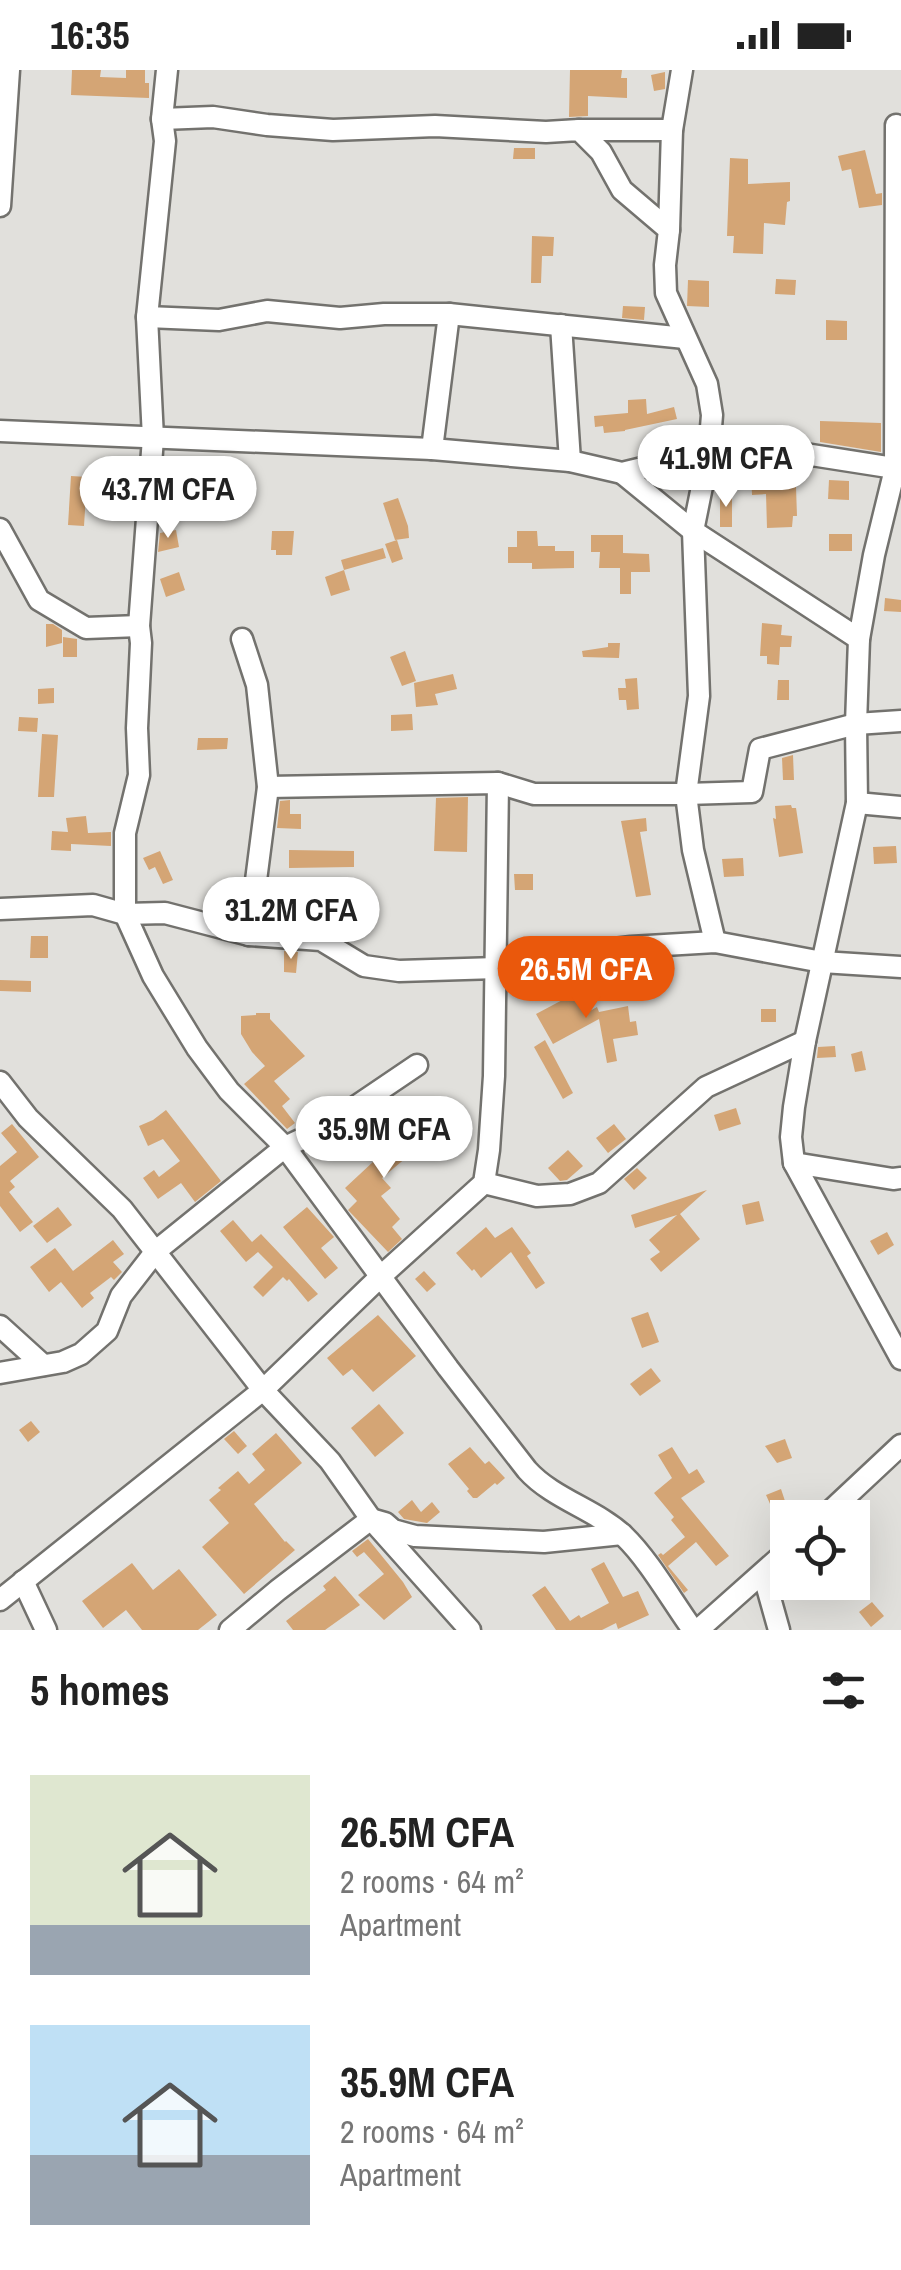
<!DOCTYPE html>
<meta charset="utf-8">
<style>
:root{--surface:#fff;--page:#f2f2f2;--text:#222;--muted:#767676;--accent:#ea580c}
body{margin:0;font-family:"Archivo Narrow",sans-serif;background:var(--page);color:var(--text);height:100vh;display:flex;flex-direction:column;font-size:38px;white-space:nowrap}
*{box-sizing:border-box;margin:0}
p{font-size:32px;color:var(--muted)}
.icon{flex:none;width:55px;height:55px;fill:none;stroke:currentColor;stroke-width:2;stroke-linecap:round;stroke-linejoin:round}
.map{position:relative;height:1560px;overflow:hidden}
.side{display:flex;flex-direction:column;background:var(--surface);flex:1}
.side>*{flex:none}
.controls{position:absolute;left:770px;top:1430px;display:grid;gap:20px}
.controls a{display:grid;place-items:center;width:100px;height:100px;border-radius:0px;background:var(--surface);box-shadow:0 10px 40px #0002;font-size:50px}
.price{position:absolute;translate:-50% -85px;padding:0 22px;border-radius:35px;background:#fff;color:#222;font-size:32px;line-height:65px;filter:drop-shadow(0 2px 5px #0008)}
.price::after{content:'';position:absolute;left:50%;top:60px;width:30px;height:22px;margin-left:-15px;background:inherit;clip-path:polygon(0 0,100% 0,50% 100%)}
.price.current{background:var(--accent);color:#fff}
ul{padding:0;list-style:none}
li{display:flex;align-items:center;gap:30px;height:250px;padding:0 30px}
li span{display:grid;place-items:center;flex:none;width:280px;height:200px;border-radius:0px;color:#555}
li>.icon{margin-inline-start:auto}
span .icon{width:120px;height:120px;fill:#fffc;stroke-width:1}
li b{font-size:42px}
h2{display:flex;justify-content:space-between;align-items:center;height:120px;padding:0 30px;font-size:42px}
.status{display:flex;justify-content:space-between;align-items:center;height:70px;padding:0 50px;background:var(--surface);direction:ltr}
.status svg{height:28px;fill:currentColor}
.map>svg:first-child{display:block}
.building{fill:#d4a575}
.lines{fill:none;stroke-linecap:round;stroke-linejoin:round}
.minor-casing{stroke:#73726e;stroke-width:25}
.minor{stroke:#fff;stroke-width:20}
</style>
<div class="status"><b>16:35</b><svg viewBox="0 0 49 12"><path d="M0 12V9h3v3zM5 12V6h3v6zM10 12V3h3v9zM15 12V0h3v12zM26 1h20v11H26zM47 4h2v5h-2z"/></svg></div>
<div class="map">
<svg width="901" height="1560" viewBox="0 0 901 1560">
<rect width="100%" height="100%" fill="#e1e0dc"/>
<g class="building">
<polygon points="72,0 101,0 100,7 126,8 126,0 145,0 145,13 149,13 149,28 71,25"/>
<polygon points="570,0 622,0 621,8 627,8 627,28 588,26 588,46 569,47"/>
<polygon points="665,2 665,19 654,21 651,5"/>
<polygon points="514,78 535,78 535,89 513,89"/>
<polygon points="865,80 876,124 882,123 882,135 859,138 851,99 842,101 838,86"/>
<polygon points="730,88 748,89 748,114 790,112 790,131 787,132 785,155 764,153 763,184 733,183 734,166 727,166"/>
<polygon points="532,166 554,167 553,186 542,186 541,213 531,213"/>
<polygon points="776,209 796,210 795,225 775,224"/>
<polygon points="688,210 709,211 709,237 687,236"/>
<polygon points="623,236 645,237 644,250 622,248"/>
<polygon points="826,250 847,251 847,270 826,270"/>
<polygon points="646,329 647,344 674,337 677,349 625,360 625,361 604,363 603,356 595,357 594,346 628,343 628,330"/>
<polygon points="820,351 881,353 881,382 820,372"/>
<polygon points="751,401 763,401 763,403 777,404 776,418 796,417 797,446 793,446 792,457 767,458 766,424 752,425"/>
<polygon points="71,406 87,407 84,456 68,455"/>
<polygon points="829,410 849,411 849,430 828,429"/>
<rect x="720" y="423" width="12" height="34"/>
<polygon points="398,428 408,456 409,468 395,470 383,433"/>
<polygon points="176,460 179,477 158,482 160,463"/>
<polygon points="272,461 294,461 292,485 276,485 276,480 271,480"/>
<polygon points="517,461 537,461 538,476 555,476 555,481 574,481 574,498 532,499 532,493 508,493 508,477 517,477"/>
<rect x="829" y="464" width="23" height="17"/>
<polygon points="591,465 623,465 623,483 649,484 650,502 631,502 631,524 620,524 620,498 599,498 600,482 591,482"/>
<polygon points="397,470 403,489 392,493 385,474"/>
<polygon points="383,478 386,488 344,500 341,490"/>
<polygon points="344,500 350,520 331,526 325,507"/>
<polygon points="179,502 185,520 166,527 160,509"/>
<polygon points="885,528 901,530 901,542 884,541"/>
<polygon points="762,553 782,555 781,565 792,566 791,577 780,577 779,595 767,594 767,586 760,586"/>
<polygon points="46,554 53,554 62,560 62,573 46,577"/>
<polygon points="63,567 77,569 77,587 63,587"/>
<polygon points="608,573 620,573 619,588 583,587 582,581 608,577"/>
<polygon points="405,581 416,611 402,616 390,587"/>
<polygon points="453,604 457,619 435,624 438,635 416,637 414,613"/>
<polygon points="637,608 639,639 627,640 626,630 619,630 618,618 626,618 625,609"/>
<polygon points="778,610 789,610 789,630 777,630"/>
<polygon points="54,618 54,633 38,634 38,619"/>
<polygon points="412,644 413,660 391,661 391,645"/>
<polygon points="19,647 38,648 37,662 18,661"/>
<polygon points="42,664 58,665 54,727 38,727"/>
<polygon points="198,668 228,668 227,679 197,680"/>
<polygon points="793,685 794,710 783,710 782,688"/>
<polygon points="468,727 467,782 434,781 436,728"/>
<polygon points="290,730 290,744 301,744 301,759 277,758 280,731"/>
<polygon points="791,735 792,738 796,738 803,783 779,787 773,748 776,749 775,736"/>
<polygon points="86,746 88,763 111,762 111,776 71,774 71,781 51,780 52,761 68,762 66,748"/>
<polygon points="646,748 647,761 640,762 651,825 636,827 621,751"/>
<polygon points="896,776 897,793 874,794 873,777"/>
<polygon points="289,780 354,781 354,797 289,798"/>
<polygon points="160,781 173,810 163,814 155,797 149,800 143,788"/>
<polygon points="743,788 744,806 724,807 722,789"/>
<polygon points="514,804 533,804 533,820 515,820"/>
<polygon points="31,866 48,866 48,888 30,888"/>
<polygon points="284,881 298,882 296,903 284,902"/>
<polygon points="617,892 633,893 633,907 607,907 607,894"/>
<polygon points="0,910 31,911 31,922 0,921"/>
<polygon points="571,910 588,942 597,937 599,942 628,936 630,952 636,951 638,965 613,969 617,991 607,993 599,949 553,974 536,944 568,927 562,916"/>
<rect x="761" y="939" width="15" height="13"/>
<polygon points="256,943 270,943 270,949 305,986 274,1011 290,1029 282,1036 295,1053 287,1059 244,1014 265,996 252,982 241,964 241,946 256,945"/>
<polygon points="545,970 573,1023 563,1029 534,977"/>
<polygon points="835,976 836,987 817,988 818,977"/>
<polygon points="862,981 866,1000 855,1002 851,984"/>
<polygon points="736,1038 741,1054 719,1061 714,1045"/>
<polygon points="166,1040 221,1111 195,1132 181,1113 158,1129 143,1108 154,1100 159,1107 180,1091 163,1069 148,1076 139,1056 153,1050"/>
<polygon points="425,1045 438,1061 382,1108 391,1118 381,1126 400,1149 392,1157 402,1169 388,1182 348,1140 357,1131 345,1118 374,1091 362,1077 379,1062 389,1075"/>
<polygon points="12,1054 39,1087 10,1111 15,1117 9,1122 33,1152 20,1162 0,1136 0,1096 17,1082 1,1063"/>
<polygon points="614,1054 626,1069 608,1083 596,1068"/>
<polygon points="568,1080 583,1096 567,1110 560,1111 548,1098"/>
<polygon points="637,1098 647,1108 634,1120 624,1109"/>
<polygon points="707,1120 680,1144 700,1169 661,1202 650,1189 660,1182 649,1170 677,1145 635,1158 631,1145"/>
<polygon points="759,1131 764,1151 746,1155 742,1135"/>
<polygon points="58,1137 72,1155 47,1173 33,1156"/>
<polygon points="307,1137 334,1167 321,1178 338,1198 325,1209 283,1157"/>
<polygon points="233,1150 252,1172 261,1164 318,1224 308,1232 289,1209 287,1211 283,1207 263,1227 253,1217 273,1197 258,1182 246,1192 220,1161"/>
<polygon points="486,1157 495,1168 512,1157 531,1183 527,1186 545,1213 536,1219 511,1182 481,1208 474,1199 472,1201 456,1183"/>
<polygon points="887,1162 894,1175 878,1185 870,1171"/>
<polygon points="113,1170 124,1184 113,1192 122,1202 114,1210 111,1207 90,1223 94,1228 82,1238 61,1212 49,1222 30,1197 55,1178 73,1201"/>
<polygon points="424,1201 436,1214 427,1222 415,1209"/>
<polygon points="648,1242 659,1272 642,1278 631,1248"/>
<polygon points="378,1245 416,1286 373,1322 352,1299 343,1306 327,1288"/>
<polygon points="651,1298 661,1311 640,1326 630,1314"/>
<polygon points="379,1334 404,1363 375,1387 351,1358"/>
<polygon points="31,1351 40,1362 28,1372 19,1360"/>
<polygon points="234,1361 247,1376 238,1384 224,1369"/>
<polygon points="276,1363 302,1393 254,1434 285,1472 286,1471 295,1480 244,1524 202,1477 229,1453 209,1430 221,1420 218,1418 238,1401 249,1414 265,1400 252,1384"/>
<polygon points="785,1369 792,1388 777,1393 765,1376"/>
<polygon points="470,1377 485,1394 489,1391 505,1408 497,1415 495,1413 477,1428 473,1428 467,1421 469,1419 448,1394"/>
<polygon points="672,1377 689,1404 697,1399 705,1412 681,1428 729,1486 716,1496 696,1472 668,1496 688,1520 684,1523 658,1485 661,1483 663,1485 685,1467 671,1450 674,1447 654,1423 672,1408 658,1385"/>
<polygon points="781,1419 785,1431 771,1436 766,1425"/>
<polygon points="412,1430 421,1442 432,1432 440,1442 427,1453 404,1449 398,1442"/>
<polygon points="368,1469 403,1512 412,1527 384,1550 358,1525 384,1504 364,1482 357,1487 352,1481"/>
<polygon points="604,1492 623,1527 638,1521 649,1545 618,1559 616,1553 602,1560 556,1560 532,1525 545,1516 570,1551 579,1545 581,1548 609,1533 591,1499"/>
<polygon points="132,1493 153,1520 179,1499 217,1545 198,1560 142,1560 126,1540 103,1558 82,1531"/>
<polygon points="335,1506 360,1535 325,1560 293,1560 286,1551 326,1520 323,1516"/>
<polygon points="872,1532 884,1546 871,1557 859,1542"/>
</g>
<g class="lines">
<g class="minor-casing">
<g id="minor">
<path d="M167 0 162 49 165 71 147 247 153 368 139 556 141 573 137 658 139 705 125 763V844L153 906 197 978 229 1021 285 1077 448 1298 527 1400C553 1429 597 1440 624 1466 649 1490 672 1531 693 1560"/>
<polyline points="162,49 213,47 267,55 333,60 435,56 546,62 579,60 601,82 622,120 669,160 665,195 666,223 707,314 712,345 709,382 693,461 699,626 686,724 693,780 715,872"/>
<polyline points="896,55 895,399 874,485 859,569 856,654 857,733 805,971 794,1037 791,1067 794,1093 901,1289"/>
<polyline points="579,60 672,60"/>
<polyline points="0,136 9,0"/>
<polyline points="669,160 672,60 682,0"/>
<polyline points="147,247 219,250 267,241 340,248 384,244 449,244 685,268"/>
<polyline points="561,255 570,391"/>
<polyline points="0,361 432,379 570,391 622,403 709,382 767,375 786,381 901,399"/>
<polyline points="432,379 449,244"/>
<polyline points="622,403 693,461 859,569"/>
<polyline points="0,459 39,530 86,558 139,556"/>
<polyline points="242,569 257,615 268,717 249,865"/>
<polyline points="268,717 498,713 534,724 686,724 752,722 760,679 856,654 901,651"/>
<polyline points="857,733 901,737"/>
<polyline points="0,839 93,835 125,844 165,843 249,865 321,870 364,896 399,901 497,898 555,886 631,877 715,872 822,892 901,897"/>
<polyline points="0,1012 28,1048 122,1139 263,1320 330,1391 371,1449 470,1560"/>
<polyline points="794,1093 893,1109 901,1108"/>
<polyline points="484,1113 537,1126 570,1124 599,1113 706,1017 805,971"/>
<polyline points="0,1256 43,1295"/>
<polyline points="0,1303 63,1292 81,1284 107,1261 121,1226 156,1181 285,1077 321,1060 417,995"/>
<polyline points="823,1448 901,1375"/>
<polyline points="763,1503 779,1560"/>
<polyline points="23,1511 46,1560"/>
<polyline points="0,1530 263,1320 380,1207 484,1113 489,1080 494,1006 498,713"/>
<polyline points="230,1560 278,1520 371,1449 385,1453 393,1460 415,1466 544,1472 622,1464"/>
<polyline points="698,1560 788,1480"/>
</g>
</g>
<use href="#minor" class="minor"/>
</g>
</svg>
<div class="controls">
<a><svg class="icon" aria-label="locate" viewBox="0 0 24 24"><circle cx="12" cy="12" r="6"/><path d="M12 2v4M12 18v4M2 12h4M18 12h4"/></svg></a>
</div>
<b class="price" style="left:726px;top:440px">41.9M CFA</b>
<b class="price" style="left:168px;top:471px">43.7M CFA</b>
<b class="price" style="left:291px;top:892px">31.2M CFA</b>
<b class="price current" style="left:586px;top:951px">26.5M CFA</b>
<b class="price" style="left:384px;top:1111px">35.9M CFA</b>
</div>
<section class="side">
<h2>5 homes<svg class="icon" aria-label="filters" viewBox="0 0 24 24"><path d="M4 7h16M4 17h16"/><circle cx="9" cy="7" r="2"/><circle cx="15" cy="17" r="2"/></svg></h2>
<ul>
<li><span style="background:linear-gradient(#dfe7d0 75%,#9aa5b1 0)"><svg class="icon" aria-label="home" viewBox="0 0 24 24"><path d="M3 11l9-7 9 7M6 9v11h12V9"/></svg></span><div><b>26.5M CFA</b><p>2 rooms · 64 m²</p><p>Apartment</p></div></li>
<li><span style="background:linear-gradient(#bfe0f5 65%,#9aa5b1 0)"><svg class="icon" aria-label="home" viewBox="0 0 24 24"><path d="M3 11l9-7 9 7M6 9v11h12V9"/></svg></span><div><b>35.9M CFA</b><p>2 rooms · 64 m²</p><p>Apartment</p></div></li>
</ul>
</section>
